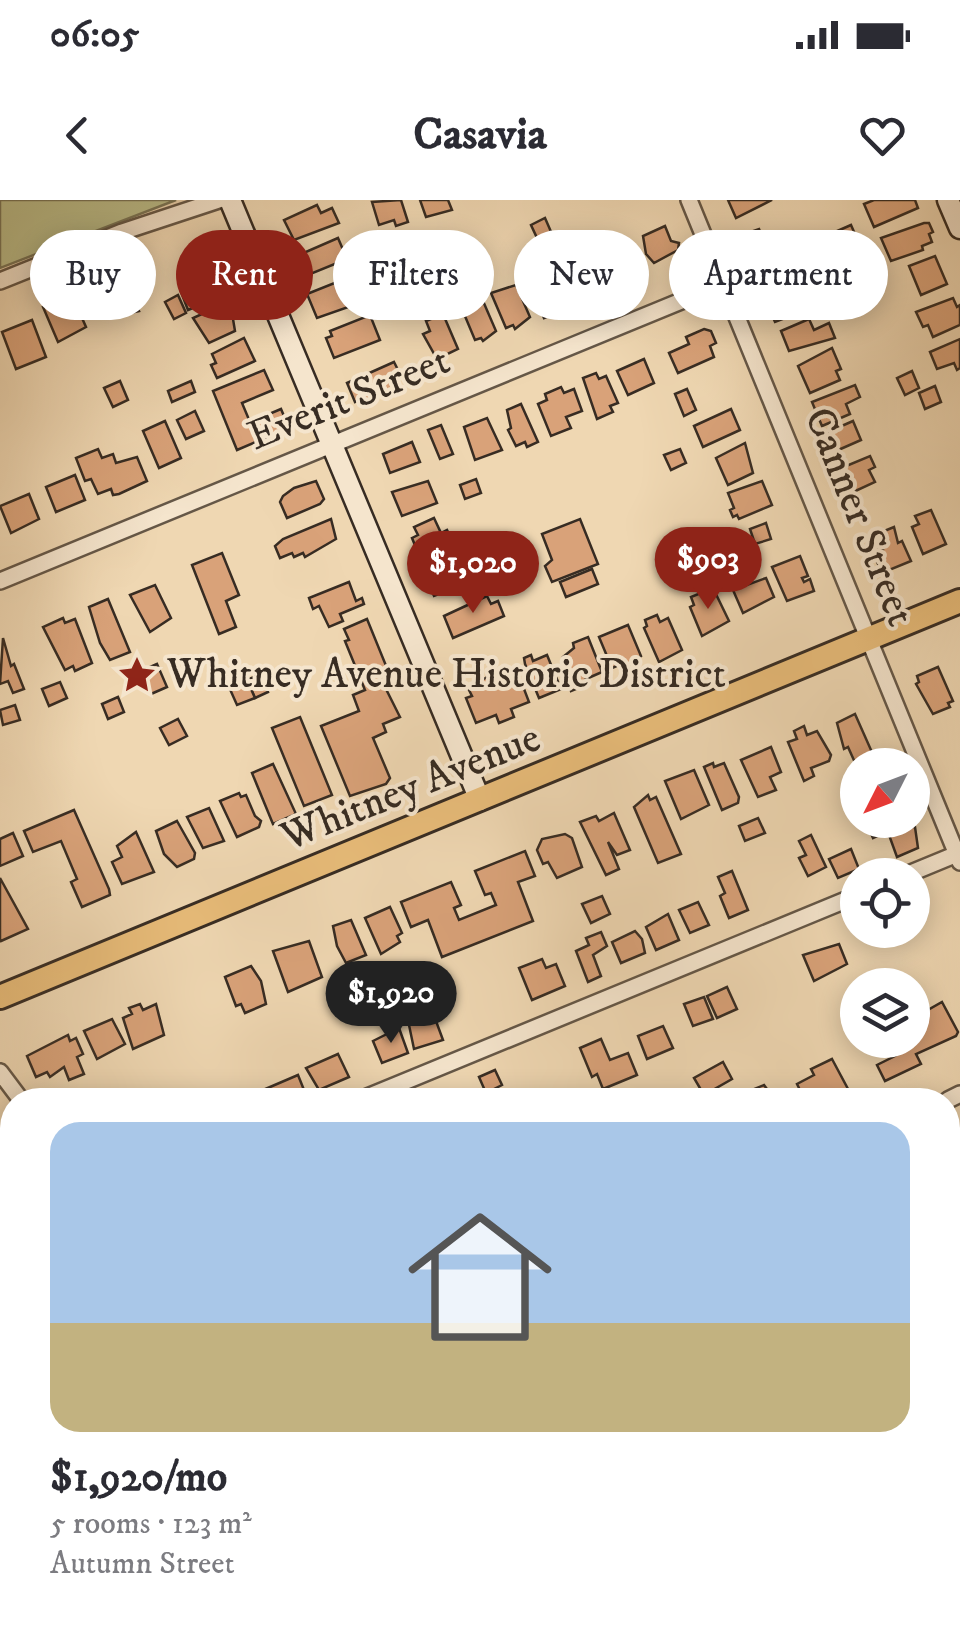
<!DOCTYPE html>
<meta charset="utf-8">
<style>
:root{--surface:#fff;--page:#f2f2f3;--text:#2b2b33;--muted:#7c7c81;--line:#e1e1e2;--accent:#8f2418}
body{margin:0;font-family:"IM FELL DW Pica",serif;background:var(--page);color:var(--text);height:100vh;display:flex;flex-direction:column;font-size:38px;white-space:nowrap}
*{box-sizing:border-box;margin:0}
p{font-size:32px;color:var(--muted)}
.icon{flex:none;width:55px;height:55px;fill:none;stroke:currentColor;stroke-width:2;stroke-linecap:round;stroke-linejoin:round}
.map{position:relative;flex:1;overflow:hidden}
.panel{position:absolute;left:0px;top:888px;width:960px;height:552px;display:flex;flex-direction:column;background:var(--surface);border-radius:40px 40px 0 0;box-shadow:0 5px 25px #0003}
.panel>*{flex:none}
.top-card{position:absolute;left:30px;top:30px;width:900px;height:90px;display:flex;gap:20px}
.needle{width:65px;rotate:228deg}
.tools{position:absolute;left:840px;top:548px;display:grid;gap:20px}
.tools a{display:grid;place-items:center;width:90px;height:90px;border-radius:50%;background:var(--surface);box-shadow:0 5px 25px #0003;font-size:50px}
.price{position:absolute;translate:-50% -85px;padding:0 22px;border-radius:35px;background:var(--accent);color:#fff;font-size:32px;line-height:65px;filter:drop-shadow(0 2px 5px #0008)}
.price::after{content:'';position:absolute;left:50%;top:60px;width:30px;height:22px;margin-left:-15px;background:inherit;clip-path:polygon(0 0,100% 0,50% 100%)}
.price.current{background:#222;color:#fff}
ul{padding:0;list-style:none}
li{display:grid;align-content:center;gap:20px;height:530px;padding:0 50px}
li+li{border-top:2px solid var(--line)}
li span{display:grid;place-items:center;height:310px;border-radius:30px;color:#555}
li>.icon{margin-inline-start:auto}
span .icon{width:180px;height:180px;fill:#fffc;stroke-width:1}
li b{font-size:42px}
.tag{padding:0 35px;border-radius:45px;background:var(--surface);box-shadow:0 5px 25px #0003;font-size:35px;line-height:90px}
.tag.current{background:var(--accent);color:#fff}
.status{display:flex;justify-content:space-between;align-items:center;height:70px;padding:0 50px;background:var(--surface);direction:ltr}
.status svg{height:28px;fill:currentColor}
header{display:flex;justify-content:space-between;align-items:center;height:130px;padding:0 50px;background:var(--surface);font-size:45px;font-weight:700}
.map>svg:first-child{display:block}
.green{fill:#bbbe8b;stroke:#797557;stroke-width:2.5}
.building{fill:#d9a279;stroke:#372c23;stroke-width:2.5}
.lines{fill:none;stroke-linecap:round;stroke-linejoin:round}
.street-casing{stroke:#655747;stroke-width:20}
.secondary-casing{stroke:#372c23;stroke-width:25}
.primary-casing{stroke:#372c23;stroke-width:28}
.street{stroke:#f5e5cd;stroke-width:15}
.secondary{stroke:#f5e5cd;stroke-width:20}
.primary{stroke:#e8bc79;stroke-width:22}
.labels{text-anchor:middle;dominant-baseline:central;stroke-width:8;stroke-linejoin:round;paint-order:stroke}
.street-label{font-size:42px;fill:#372c23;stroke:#f5e5cd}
.poi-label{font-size:42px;fill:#372c23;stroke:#f5e5cd;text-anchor:start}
</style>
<div class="status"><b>06:05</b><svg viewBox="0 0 49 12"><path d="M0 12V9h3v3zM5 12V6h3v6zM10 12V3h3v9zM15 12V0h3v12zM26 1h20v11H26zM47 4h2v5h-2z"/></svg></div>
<header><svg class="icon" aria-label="back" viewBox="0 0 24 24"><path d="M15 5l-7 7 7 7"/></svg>Casavia<svg class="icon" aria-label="heart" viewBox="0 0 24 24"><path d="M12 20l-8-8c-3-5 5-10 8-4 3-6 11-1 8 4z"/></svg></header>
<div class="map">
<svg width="960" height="1439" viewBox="0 0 960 1439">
<rect width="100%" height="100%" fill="#efd7b2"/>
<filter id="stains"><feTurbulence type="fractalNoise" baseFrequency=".002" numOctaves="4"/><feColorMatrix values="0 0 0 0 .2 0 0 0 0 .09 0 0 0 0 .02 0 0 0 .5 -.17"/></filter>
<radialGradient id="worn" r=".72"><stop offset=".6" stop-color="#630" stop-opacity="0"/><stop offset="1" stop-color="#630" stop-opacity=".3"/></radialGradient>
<g class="green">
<polygon points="0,0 176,0 0,68"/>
<polygon points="279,1428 359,1428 370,1439 267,1439"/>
</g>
<g class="building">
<polygon points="401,0 408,22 396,26 394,20 379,25 372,2"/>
<polygon points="420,0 448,0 452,10 426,17"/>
<polygon points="728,0 772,0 736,18"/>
<polygon points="874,0 915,0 918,8 874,27 864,4"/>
<polygon points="317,5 321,13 332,8 339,23 294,40 284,20"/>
<polygon points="545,18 552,34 538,40 531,25"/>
<polygon points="924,23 929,23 933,32 929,34 932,42 922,46 923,50 891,61 881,38"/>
<polygon points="851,25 858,41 842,48 835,32"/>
<polygon points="665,26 671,41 679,43 678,50 654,63 646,54 643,36"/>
<polygon points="759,29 768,51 749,59 739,36"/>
<polygon points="338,38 347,59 308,75 299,55"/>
<polygon points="630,42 644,71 618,86 605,54"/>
<polygon points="861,42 866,53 846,62 841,51"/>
<polygon points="788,48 794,63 784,68 786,72 759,80 753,64"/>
<polygon points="935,56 947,84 921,95 909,66"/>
<polygon points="588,57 602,88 576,98 565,72 580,66 578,60"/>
<polygon points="409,67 416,86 401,92 394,73"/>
<polygon points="209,68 213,79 222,76 229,93 188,110 181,92 186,90 182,79"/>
<polygon points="550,74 563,110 544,118 529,83"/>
<polygon points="115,76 118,83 126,80 139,111 110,117 99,91 107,87 104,81"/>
<polygon points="347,78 351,78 357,104 317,118 307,94"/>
<polygon points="798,81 803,92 794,96 801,112 775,122 764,97"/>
<polygon points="516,85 530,117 515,129 513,125 506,128 491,93"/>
<polygon points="81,90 88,105 78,109 86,127 58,142 43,107"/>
<polygon points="178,95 186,113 174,119 165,102"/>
<polygon points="953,98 957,107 960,105 960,125 933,137 928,125 923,127 916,112"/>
<polygon points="483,101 496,131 483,141 481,138 475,140 462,109"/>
<polygon points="224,104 228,114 232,113 235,131 209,143 193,118"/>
<polygon points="443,114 458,149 437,159 423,134 430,131 426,121"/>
<polygon points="370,115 380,140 334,158 326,138 332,136 330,131"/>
<polygon points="809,119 814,130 829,123 835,138 789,151 781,131"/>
<polygon points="32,120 46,157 16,169 2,132"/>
<polygon points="704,129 711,131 716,143 710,146 714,157 678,173 669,153 689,144 686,137"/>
<polygon points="244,138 255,161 217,178 211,165 216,163 212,154"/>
<polygon points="960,139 960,168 957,170 954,163 937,169 930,152"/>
<polygon points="832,148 841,169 836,171 840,180 810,193 798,166"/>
<polygon points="644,159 654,183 628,195 617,171"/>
<polygon points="394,162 398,170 392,173 399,187 365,202 363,198 355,202 347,183"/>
<polygon points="264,170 273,190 242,203 250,222 281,209 289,228 237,250 213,191"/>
<polygon points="912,171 919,188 905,195 897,178"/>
<polygon points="596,173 599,179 606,176 618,203 610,206 613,212 597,219 583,178"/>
<polygon points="120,181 128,200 113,207 104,188"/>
<polygon points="191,181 195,192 172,202 168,191"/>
<polygon points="855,185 860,197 846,204 850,214 822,226 812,202"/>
<polygon points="935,186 941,202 925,209 919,193"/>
<polygon points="561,187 564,193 574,189 582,211 566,217 571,228 551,236 538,204 547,200 545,194"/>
<polygon points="687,189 696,210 684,216 675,194"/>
<polygon points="521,204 538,242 527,247 525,242 516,246 508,230 511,228 507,210"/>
<polygon points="731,209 740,230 703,247 694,226"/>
<polygon points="195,211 204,231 186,239 177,220"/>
<polygon points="487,218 502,250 475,260 464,227"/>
<polygon points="165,221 181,258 159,268 143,231"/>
<polygon points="853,221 861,240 836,251 828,232"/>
<polygon points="441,225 453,254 440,259 428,230"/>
<polygon points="412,242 420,262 390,273 383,254"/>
<polygon points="745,243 753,273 728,285 716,258"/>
<polygon points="98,249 102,258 113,254 116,263 137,257 147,281 119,294 113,295 111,289 98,294 91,279 85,281 76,258"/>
<polygon points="680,249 686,263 671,270 664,255"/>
<polygon points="870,256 875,267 869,270 875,282 849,294 839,269"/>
<polygon points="75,275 85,300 56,312 46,287"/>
<polygon points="476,279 481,293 465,299 460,285"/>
<polygon points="316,281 324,299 320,304 287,318 280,302 283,296 294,288"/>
<polygon points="428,281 437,303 402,316 392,292"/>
<polygon points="762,281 772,305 739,319 737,315 733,317 730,310 734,308 728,293"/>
<polygon points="29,294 39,319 11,333 0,306"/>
<polygon points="931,310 946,344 923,354 912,327 919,324 915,316"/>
<polygon points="434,318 441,333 447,330 458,353 449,357 444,347 427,355 423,347 417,350 412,338 418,335 414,327"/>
<polygon points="331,319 336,339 305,357 303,353 294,357 292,353 280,358 275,346 283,339"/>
<polygon points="580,319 598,364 552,382 545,366 552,360 542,334"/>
<polygon points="766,323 771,339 755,344 750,329"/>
<polygon points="894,327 898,343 902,341 911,361 882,373 873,353 884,349 878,350 872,336"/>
<polygon points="680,333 687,349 671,355 665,339"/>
<polygon points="222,353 239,395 226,401 236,427 219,434 192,365"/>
<polygon points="800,356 808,376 802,378 804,382 810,379 814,391 787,401 772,367"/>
<polygon points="469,358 471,362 476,360 482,373 478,379 434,396 430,386 436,384 431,373"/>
<polygon points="592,369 598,384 566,397 560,382"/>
<polygon points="766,378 774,397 743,413 733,390"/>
<polygon points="349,382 356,401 362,398 364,404 340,414 343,421 329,427 319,406 313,409 309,398"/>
<polygon points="155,385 171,418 150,432 130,395"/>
<polygon points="713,388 729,421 702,436 690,407 694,405 691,397"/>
<polygon points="487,396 491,404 498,401 504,416 453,438 444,416"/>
<polygon points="108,399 130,452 110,460 100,443 89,407"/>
<polygon points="657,415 660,422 668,418 682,450 659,462 644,428 647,426 645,420"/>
<polygon points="63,418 65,423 75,419 92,463 75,471 73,466 65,470 43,427"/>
<polygon points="367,419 389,473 380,477 400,517 383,524 386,532 373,538 390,578 386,584 350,596 321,526 359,511 353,495 365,490 345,441 349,440 344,429"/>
<polygon points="628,425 641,456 623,470 621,464 612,468 599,437"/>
<polygon points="588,437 602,472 586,479 588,484 571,491 563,457 574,448 573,443"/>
<polygon points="3,438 11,466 14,464 24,489 13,493 8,481 0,484"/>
<polygon points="531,455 533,461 547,455 561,489 539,498 525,464 524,458"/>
<polygon points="157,464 167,487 151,494 141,471"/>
<polygon points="938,467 953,501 948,503 950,507 933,514 916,484 919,482 917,476"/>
<polygon points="507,470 513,484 521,481 529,502 511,509 514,517 499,523 496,515 476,523 466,498 472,496 468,488 489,476 500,479 498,474"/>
<polygon points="261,474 268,492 255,498 247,480"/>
<polygon points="247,480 255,498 237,505 229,487"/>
<polygon points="60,482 67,498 49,506 42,489"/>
<polygon points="118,497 124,512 108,519 102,504"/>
<polygon points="15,505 20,520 3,525 0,510"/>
<polygon points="855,514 875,559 857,567 848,547 844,549 837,523"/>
<polygon points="300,517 332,595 304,606 272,528"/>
<polygon points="178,519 187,536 169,545 160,528"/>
<polygon points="804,526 807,535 817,531 831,555 829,561 811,568 814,576 804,581 788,542 797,539 794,531"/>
<polygon points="771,547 781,572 770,577 776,590 758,597 741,560"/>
<polygon points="713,563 714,567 724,563 739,597 738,603 722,610 704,567"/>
<polygon points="273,564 296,614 273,624 252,573"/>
<polygon points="694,570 709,605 681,619 665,581"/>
<polygon points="239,593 241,597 246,595 255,616 261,621 259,627 237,637 220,601"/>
<polygon points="648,595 650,600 656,597 681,654 658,663 634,607"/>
<polygon points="209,608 224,641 203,648 187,617"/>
<polygon points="74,610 109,689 110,695 82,707 71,682 77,679 61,641 33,652 24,631"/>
<polygon points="614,613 630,650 617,655 608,642 619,669 606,675 580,622 596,616 599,621"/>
<polygon points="858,615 858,620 911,620 873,638 866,622 859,625 855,616"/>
<polygon points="758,618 765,633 745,641 739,626"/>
<polygon points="177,621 195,653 194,659 177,667 164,654 156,631"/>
<polygon points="909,627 915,627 918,648 897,657 889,635"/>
<polygon points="136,632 154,672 122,684 112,662 122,657 117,646"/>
<polygon points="13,633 23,656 0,666 0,639"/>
<polygon points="565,634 572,638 582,667 557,678 548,662 543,664 537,650 542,639"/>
<polygon points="811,635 826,667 808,676 799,658 806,655 799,641"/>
<polygon points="851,649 859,669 838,678 829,659"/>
<polygon points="525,651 535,676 518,682 533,721 442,757 428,720 411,727 401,702 451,682 461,705 454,708 459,720 496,705 491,693 485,695 475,671"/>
<polygon points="732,671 748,710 729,718 720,696 725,693 718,677"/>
<polygon points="0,678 28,729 1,741 0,739"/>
<polygon points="602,696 610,714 591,723 582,704"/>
<polygon points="698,702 709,725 690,733 679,710"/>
<polygon points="390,707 402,733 397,736 400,742 381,754 365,718"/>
<polygon points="668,714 679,740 656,750 646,727"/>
<polygon points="351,720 366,755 346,763 337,746 333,726"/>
<polygon points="635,731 642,739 645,753 621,763 612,742"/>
<polygon points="601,732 607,746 593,755 601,776 588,782 576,751 589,745 586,738"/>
<polygon points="309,741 322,777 288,792 273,751"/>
<polygon points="839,744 847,764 814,781 803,755"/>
<polygon points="542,759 546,768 556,764 565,786 532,800 519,768"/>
<polygon points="251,766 261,781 266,804 245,813 241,804 236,806 225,777"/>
<polygon points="727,787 737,809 717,818 707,796"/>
<polygon points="704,797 713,819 693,826 684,804"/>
<polygon points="942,802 958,832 956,836 916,854 921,864 885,881 877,865 895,856 887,840 912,840 912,819"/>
<polygon points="140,804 143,810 156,804 164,835 133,849 123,818 132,814 129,808"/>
<polygon points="433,813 443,840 414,849 409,825"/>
<polygon points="112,819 125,844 97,859 84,831"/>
<polygon points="663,826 673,848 647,859 638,836"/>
<polygon points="399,828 408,853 382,863 373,841"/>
<polygon points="68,835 70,841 76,838 83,854 77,857 84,874 69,880 64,867 50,877 47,872 36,877 27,856"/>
<polygon points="601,839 610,860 628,853 637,875 603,889 597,874 592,877 580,848"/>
<polygon points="338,854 349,877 319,890 306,868"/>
<polygon points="832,859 848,889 842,892 844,895 835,900 813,900 810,894 804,898 797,884 814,875 811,869"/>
<polygon points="723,862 732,879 704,895 694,878"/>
<polygon points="495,870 502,885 486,893 479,877"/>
<polygon points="298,875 308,900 267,900 263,890"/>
<polygon points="764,885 775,900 743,900 747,892"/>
<polygon points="12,981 12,1022 10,1019 0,1027 0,992"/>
<polygon points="7,1344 9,1347 12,1344 12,1378 8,1381 0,1375 0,1348"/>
<polygon points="960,1418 960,1439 926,1439 948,1428"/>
<polygon points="744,1428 761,1428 771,1439 722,1439"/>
<polygon points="808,1428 858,1428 852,1430 855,1436 860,1433 866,1439 837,1439 834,1435 819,1439"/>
</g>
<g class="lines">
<g class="street-casing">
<g id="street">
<polyline points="689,0 960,662"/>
<polyline points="0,81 122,32 219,0"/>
<polyline points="0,381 725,83"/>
<polyline points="906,675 957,654"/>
<polyline points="0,872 21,900"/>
<polyline points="360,900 858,695"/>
<polyline points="948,900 960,894"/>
<polyline points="948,1272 960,1265"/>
<polyline points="434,1428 443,1439"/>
<polyline points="4,1439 18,1428"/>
<polyline points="626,1439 648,1428"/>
</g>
</g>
<g class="secondary-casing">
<g id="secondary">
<polyline points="230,0 480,600"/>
<polyline points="948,0 960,28"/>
</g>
</g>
<g class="primary-casing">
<polyline id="primary" points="0,797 960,401"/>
</g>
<use href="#street" class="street"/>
<use href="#secondary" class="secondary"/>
<use href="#primary" class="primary"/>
</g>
<defs>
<g id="sight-bare" transform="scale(3)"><path d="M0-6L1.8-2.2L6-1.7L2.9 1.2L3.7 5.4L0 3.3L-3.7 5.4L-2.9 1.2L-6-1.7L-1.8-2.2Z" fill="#8f2418" stroke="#f5e5cd" stroke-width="2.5" paint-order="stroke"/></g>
</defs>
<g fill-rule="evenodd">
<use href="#sight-bare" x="137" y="475"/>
</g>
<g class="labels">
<g class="street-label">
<text transform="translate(349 199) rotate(-22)">Everit Street</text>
<text transform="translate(859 317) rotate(68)">Canner Street</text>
<text transform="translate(411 588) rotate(-22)">Whitney Avenue</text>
</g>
<g class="poi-label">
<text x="167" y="475">Whitney Avenue Historic District</text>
</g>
</g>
<rect width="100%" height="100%" filter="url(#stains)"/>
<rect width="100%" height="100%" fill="url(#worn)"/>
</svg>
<div class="tools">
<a><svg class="needle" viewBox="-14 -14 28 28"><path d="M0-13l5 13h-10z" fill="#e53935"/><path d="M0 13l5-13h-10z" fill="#7c7c81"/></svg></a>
<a><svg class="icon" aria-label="locate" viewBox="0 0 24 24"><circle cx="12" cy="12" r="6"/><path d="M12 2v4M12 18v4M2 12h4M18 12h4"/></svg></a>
<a><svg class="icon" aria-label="layers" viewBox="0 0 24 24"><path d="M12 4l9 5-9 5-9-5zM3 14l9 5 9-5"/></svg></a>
</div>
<b class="price" style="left:708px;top:412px">$903</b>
<b class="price" style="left:473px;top:416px">$1,020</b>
<b class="price current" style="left:391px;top:846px">$1,920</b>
<div class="top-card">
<a class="tag">Buy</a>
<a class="tag current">Rent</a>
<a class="tag">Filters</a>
<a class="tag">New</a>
<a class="tag">Apartment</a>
</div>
<section class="panel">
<ul>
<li><span style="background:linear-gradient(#a9c7e8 65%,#c2b280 0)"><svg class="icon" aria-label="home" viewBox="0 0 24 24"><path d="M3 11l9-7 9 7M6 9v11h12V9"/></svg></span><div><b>$1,920/mo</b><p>5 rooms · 123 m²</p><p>Autumn Street</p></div></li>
</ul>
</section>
</div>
